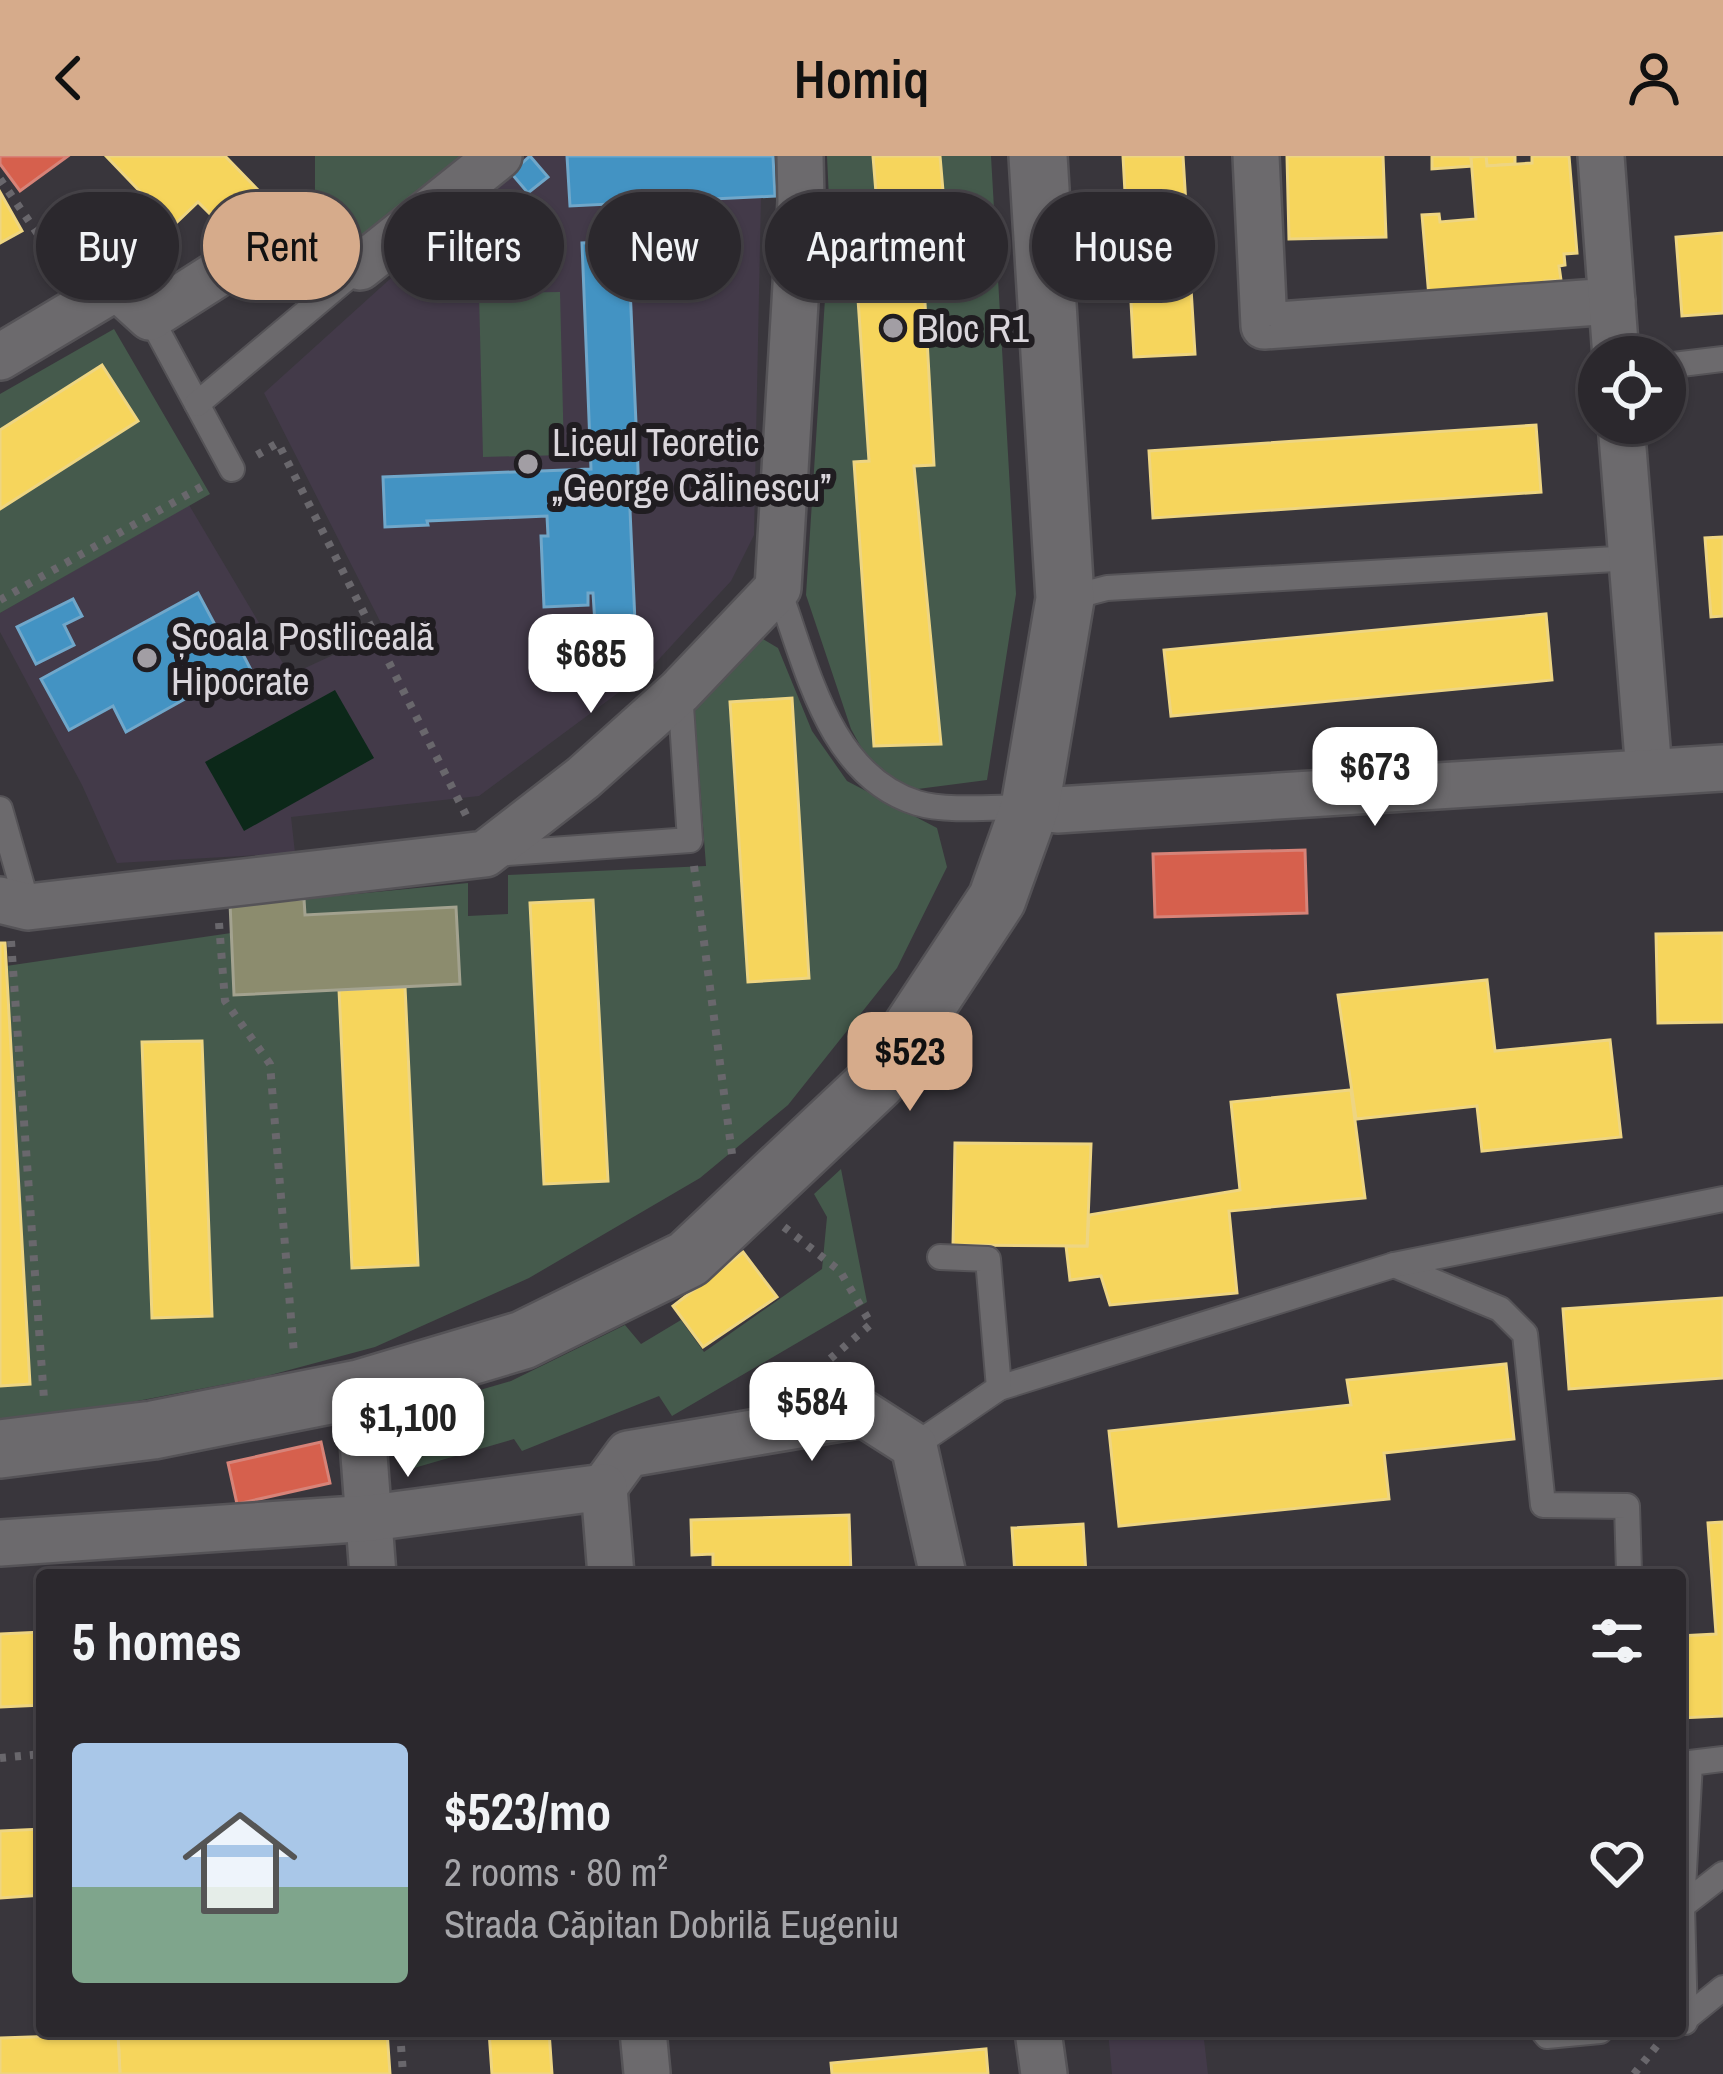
<!DOCTYPE html>
<meta charset="utf-8">
<style>
:root{--surface:#2b282d;--page:#373439;--text:#f1f3f6;--muted:#a6a6aa;--line:#474449;--accent:#d6ab8b}
body{margin:0;font-family:"Archivo Narrow",sans-serif;background:var(--page);color:var(--text);height:100vh;display:flex;flex-direction:column;font-size:45px;white-space:nowrap}
*{box-sizing:border-box;margin:0}
p{font-size:39px;color:var(--muted)}
.icon{flex:none;width:66px;height:66px;fill:none;stroke:currentColor;stroke-width:2;stroke-linecap:round;stroke-linejoin:round}
.map{position:relative;flex:1;overflow:hidden}
.details{position:absolute;left:36px;top:1413px;width:1650px;height:468px;display:flex;flex-direction:column;background:var(--surface);border-radius:12px;box-shadow:0 3px 9px #0004,0 0 0 3px var(--line)}
.details>*{flex:none}
.top-card{position:absolute;left:36px;top:36px;width:1653px;height:108px;display:flex;gap:24px}
.controls{position:absolute;left:1578px;top:180px;display:grid;gap:24px}
.controls a{display:grid;place-items:center;width:108px;height:108px;border-radius:50%;background:var(--surface);box-shadow:0 3px 9px #0004,0 0 0 3px var(--line);font-size:60px}
.price{position:absolute;translate:-50% -102px;padding:0 27px;border-radius:24px;background:#fff;color:#222;font-size:39px;line-height:78px;filter:drop-shadow(0 3px 6px #0008)}
.price::after{content:'';position:absolute;left:50%;top:72px;width:36px;height:27px;margin-left:-18px;background:inherit;clip-path:polygon(0 0,100% 0,50% 100%)}
.price.selected{background:var(--accent);color:#111}
ul{padding:0;list-style:none}
li{display:flex;align-items:center;gap:36px;height:300px;padding:0 36px}
li span{display:grid;place-items:center;flex:none;width:336px;height:240px;border-radius:12px;color:#555}
li>.icon{margin-inline-start:auto}
span .icon{width:144px;height:144px;fill:#fffc;stroke-width:1}
li b{font-size:51px}
h2{display:flex;justify-content:space-between;align-items:center;height:144px;padding:0 36px;font-size:51px}
.pill{padding:0 42px;border-radius:54px;background:var(--surface);box-shadow:0 3px 9px #0004,0 0 0 3px var(--line);font-size:42px;line-height:108px}
.pill.selected{background:var(--accent);color:#111}
header{display:flex;justify-content:space-between;align-items:center;height:156px;padding:0 36px;background:var(--accent);color:#111;font-size:54px;font-weight:600}
.map>svg:first-child{display:block}
.built{fill:#433a49}
.green{fill:#455a4c;fill-rule:evenodd}
.water{fill:#0c2819}
.homes{fill:#f6d55c;stroke:#eed582;stroke-width:3}
.shops{fill:#d6604d;stroke:#d78378;stroke-width:3}
.schools{fill:#4393c3;stroke:#70a7ca;stroke-width:3}
.industry{fill:#8c8c6e;stroke:#a3a28f;stroke-width:3}
.lines{fill:none;stroke-linecap:round;stroke-linejoin:round}
.service-casing{stroke:#555357;stroke-width:28}
.minor-casing{stroke:#555357;stroke-width:50}
.tertiary-casing{stroke:#555357;stroke-width:62}
.path{stroke:#69676c;stroke-width:8;stroke-dasharray:6 9;stroke-linecap:butt}
.service{stroke:#6c6a6d;stroke-width:24}
.minor{stroke:#6c6a6d;stroke-width:45}
.tertiary{stroke:#6c6a6d;stroke-width:57}
.poi-dot{fill:#a29ea4;stroke:#201d21;stroke-width:4.5}
.labels{text-anchor:middle;dominant-baseline:central;stroke-width:12;stroke-linejoin:round;paint-order:stroke}
.poi-label{font-size:39px;fill:#dad6dc;stroke:#201d21;text-anchor:start}
</style>
<header><svg class="icon" aria-label="back" viewBox="0 0 24 24"><path d="M15 5l-7 7 7 7"/></svg>Homiq<svg class="icon" aria-label="person" viewBox="0 0 24 24"><circle cx="12" cy="8" r="4"/><path d="M4 21q1-7 8-7t8 7"/></svg></header>
<div class="map">
<svg width="1723" height="1918" viewBox="0 0 1723 1918">
<rect width="100%" height="100%" fill="#39363c"/>
<g class="built">
<polygon points="526,0 773,0 775,40 761,41 754,379 731,425 649,514 479,640 291,661 295,697 117,707 82,629 0,476 0,457 189,349 290,519 385,475 264,237"/>
<polygon points="1108,1875 1203,1875 1208,1918 1112,1918"/>
</g>
<g class="green">
<polygon points="315,0 479,0 364,97 315,43"/>
<polygon points="827,0 873,0 876,37 851,41 869,305 854,306 875,590 941,588 914,310 934,308 919,39 943,35 940,0 991,0 1016,438 987,624 910,634 877,620 851,573 806,439 830,65"/>
<polygon points="560,136 564,299 483,301 479,137"/>
<polygon points="114,173 210,338 0,457 0,353 138,264 101,209 0,274 0,238"/>
<path d="M761 482 778 492 812 575 847 625 937 672 947 711 897 812 788 949 700 1022 529 1122 375 1191 263 1221 111 1250 0 1265V1230L30 1228 6 810 231 777 235 839 339 834 352 1111 417 1109 405 831 460 828 455 751 305 759 304 743 468 727V760L508 758V719L706 710 694 549ZM593 744 608 1024 545 1028 530 748ZM201 885 212 1159 153 1162 142 887Z"/>
<polygon points="841,1013 867,1146 672,1260 659,1240 522,1295 514,1283 407,1314 398,1258 511,1225 625,1169 641,1188 681,1164 704,1196 822,1113 827,1061 814,1038"/>
</g>
<polygon class="water" points="335,534 374,602 244,675 205,606"/>
<g class="homes">
<polygon points="106,0 225,0 258,34 221,69 198,46 173,70"/>
<polygon points="873,0 940,0 943,35 919,39 934,309 914,310 941,588 874,590 854,306 869,305 851,40 876,37"/>
<polygon points="1123,0 1183,0 1195,198 1134,201"/>
<polygon points="1287,0 1383,0 1386,81 1289,83"/>
<polygon points="1432,0 1515,0 1515,8 1487,10 1486,0 1471,1 1472,10 1432,13"/>
<polygon points="1486,0 1487,10 1532,7 1532,0 1569,0 1577,97 1564,98 1565,109 1559,110 1561,124 1545,125 1546,138 1429,141 1422,59 1439,58 1440,66 1476,63 1471,1"/>
<polygon points="0,36 22,75 0,87"/>
<polygon points="1723,77 1723,157 1682,160 1676,81"/>
<polygon points="102,209 138,265 0,353 0,274"/>
<polygon points="1536,269 1541,336 1153,362 1149,295"/>
<polygon points="1723,381 1723,460 1711,461 1705,382"/>
<polygon points="1546,458 1552,524 1171,560 1164,494"/>
<polygon points="792,542 809,822 748,826 730,546"/>
<polygon points="593,744 608,1025 544,1028 530,747"/>
<polygon points="1723,777 1723,866 1658,867 1656,778"/>
<polygon points="0,787 5,787 30,1228 0,1230"/>
<polygon points="1487,824 1495,895 1610,884 1621,981 1482,995 1477,950 1356,963 1338,839"/>
<polygon points="405,831 418,1109 352,1112 339,834"/>
<polygon points="202,885 212,1160 152,1162 142,886"/>
<polygon points="1351,934 1365,1042 1229,1055 1237,1137 1110,1149 1101,1120 1070,1124 1066,1090 1087,1090 1089,1059 1240,1034 1231,946"/>
<polygon points="955,987 1091,988 1087,1090 953,1089"/>
<polygon points="743,1096 777,1141 703,1191 673,1150"/>
<polygon points="1723,1142 1723,1222 1569,1233 1563,1153"/>
<polygon points="1506,1208 1514,1283 1384,1297 1389,1343 1119,1370 1109,1275 1351,1249 1347,1224"/>
<polygon points="849,1359 851,1419 713,1419 713,1398 692,1399 691,1364"/>
<polygon points="1723,1366 1723,1560 1680,1562 1680,1480 1716,1478 1708,1367"/>
<polygon points="1083,1368 1086,1419 1015,1419 1012,1372"/>
<polygon points="42,1476 42,1549 0,1551 0,1478"/>
<polygon points="42,1673 42,1739 0,1742 0,1675"/>
<polygon points="167,1875 387,1875 390,1918 120,1918 118,1878"/>
<polygon points="489,1875 549,1875 552,1918 492,1918"/>
<polygon points="118,1878 120,1918 0,1918 0,1882"/>
<polygon points="986,1893 988,1918 832,1918 831,1907"/>
</g>
<g class="shops">
<polygon points="0,0 68,0 20,35 0,8"/>
<polygon points="1305,694 1307,757 1155,761 1153,698"/>
<polygon points="321,1286 330,1327 237,1348 228,1307"/>
</g>
<g class="schools">
<polygon points="530,0 548,21 528,37 511,17"/>
<polygon points="567,0 773,0 775,40 570,50"/>
<polygon points="628,85 639,336 645,336 646,354 630,354 635,466 595,468 593,437 588,437 588,449 544,451 541,380 548,380 547,360 427,365 428,369 385,371 383,321 591,313 582,87"/>
<polygon points="198,437 222,482 232,477 251,514 204,540 201,534 126,576 113,550 69,574 41,523"/>
<polygon points="73,443 82,460 64,469 74,489 36,508 17,471"/>
</g>
<polygon class="industry" points="304,743 305,759 456,751 460,828 234,839 230,747"/>
<g class="lines">
<g class="service-casing">
<g id="service">
<polyline points="150,161 232,313"/>
<polyline points="1665,210 1723,203"/>
<polyline points="197,248 360,111"/>
<path d="M778 432C807 510 828 619 917 647 946 656 996 651 1027 651"/>
<polyline points="1065,443 1107,432 1633,402"/>
<polyline points="0,653 28,751"/>
<polyline points="494,698 690,684 680,535"/>
<polyline points="1394,1109 1500,1153 1525,1178 1543,1349 1627,1350 1629,1416"/>
<polyline points="999,1232 1394,1109 1723,1043"/>
<polyline points="914,1290 999,1232 988,1103 940,1101"/>
<polyline points="1682,1750 1723,1718"/>
<polyline points="1685,1866 1682,1750 1690,1607 1723,1603"/>
<polyline points="1680,1867 1723,1832"/>
<polyline points="1543,1875 1547,1880 1600,1875"/>
</g>
</g>
<g class="minor-casing">
<g id="minor">
<polyline points="1256,0 1264,170 1612,145"/>
<polyline points="1601,0 1616,201"/>
<polyline points="0,201 117,131 150,161 307,61 360,111 499,0"/>
<polyline points="1621,267 1649,616"/>
<polyline points="1030,651 1057,654 1723,612"/>
<polyline points="0,744 28,751 485,698 583,622 680,535 778,432 801,45 800,0"/>
<polyline points="359,1233 373,1419"/>
<polyline points="604,1331 628,1298 864,1258 914,1290 943,1419"/>
<polyline points="0,1387 371,1362 604,1331 611,1419"/>
<polyline points="643,1875 647,1917"/>
<polyline points="1038,1875 1044,1918"/>
</g>
</g>
<g class="tertiary-casing">
<polyline id="tertiary" points="0,1293 153,1274 359,1233 523,1184 688,1103 877,925 997,743 1030,651 1065,443 1038,0"/>
</g>
<g class="path">
<polyline points="0,23 44,87"/>
<polyline points="257,299 278,287 466,659"/>
<polyline points="0,444 208,327"/>
<polyline points="694,710 732,998"/>
<polyline points="219,767 225,845 270,908 294,1198"/>
<polyline points="11,785 44,1243"/>
<polyline points="784,1071 840,1115 871,1168 830,1203 832,1223"/>
<polyline points="0,1602 42,1598"/>
<polyline points="400,1875 403,1918"/>
<polyline points="1634,1918 1659,1887"/>
</g>
<use href="#service" class="service"/>
<use href="#minor" class="minor"/>
<use href="#tertiary" class="tertiary"/>
</g>
<g class="poi-dot">
<circle cx="893" cy="172" r="12"/>
<circle cx="528" cy="308" r="12"/>
<circle cx="147" cy="502" r="12"/>
</g>
<g class="labels">
<g class="poi-label">
<text x="917" y="172">Bloc R1</text>
<text x="552" y="286">Liceul Teoretic<tspan x="552" dy="45">„George Călinescu”</tspan></text>
<text x="171" y="480">Școala Postliceală<tspan x="171" dy="45">Hipocrate</tspan></text>
</g>
</g>
</svg>
<div class="controls">
<a><svg class="icon" aria-label="locate" viewBox="0 0 24 24"><circle cx="12" cy="12" r="6"/><path d="M12 2v4M12 18v4M2 12h4M18 12h4"/></svg></a>
</div>
<b class="price" style="left:591px;top:560px">$685</b>
<b class="price" style="left:1375px;top:673px">$673</b>
<b class="price selected" style="left:910px;top:958px">$523</b>
<b class="price" style="left:812px;top:1308px">$584</b>
<b class="price" style="left:408px;top:1324px">$1,100</b>
<div class="top-card">
<a class="pill">Buy</a>
<a class="pill selected">Rent</a>
<a class="pill">Filters</a>
<a class="pill">New</a>
<a class="pill">Apartment</a>
<a class="pill">House</a>
</div>
<section class="details">
<h2>5 homes<svg class="icon" aria-label="filters" viewBox="0 0 24 24"><path d="M4 7h16M4 17h16"/><circle cx="9" cy="7" r="2"/><circle cx="15" cy="17" r="2"/></svg></h2>
<ul>
<li><span style="background:linear-gradient(#a9c7e8 60%,#7fa58c 0)"><svg class="icon" aria-label="home" viewBox="0 0 24 24"><path d="M3 11l9-7 9 7M6 9v11h12V9"/></svg></span><div><b>$523/mo</b><p>2 rooms · 80 m²</p><p>Strada Căpitan Dobrilă Eugeniu</p></div><svg class="icon" aria-label="heart" viewBox="0 0 24 24"><path d="M12 20l-8-8c-3-5 5-10 8-4 3-6 11-1 8 4z"/></svg></li>
</ul>
</section>
</div>
